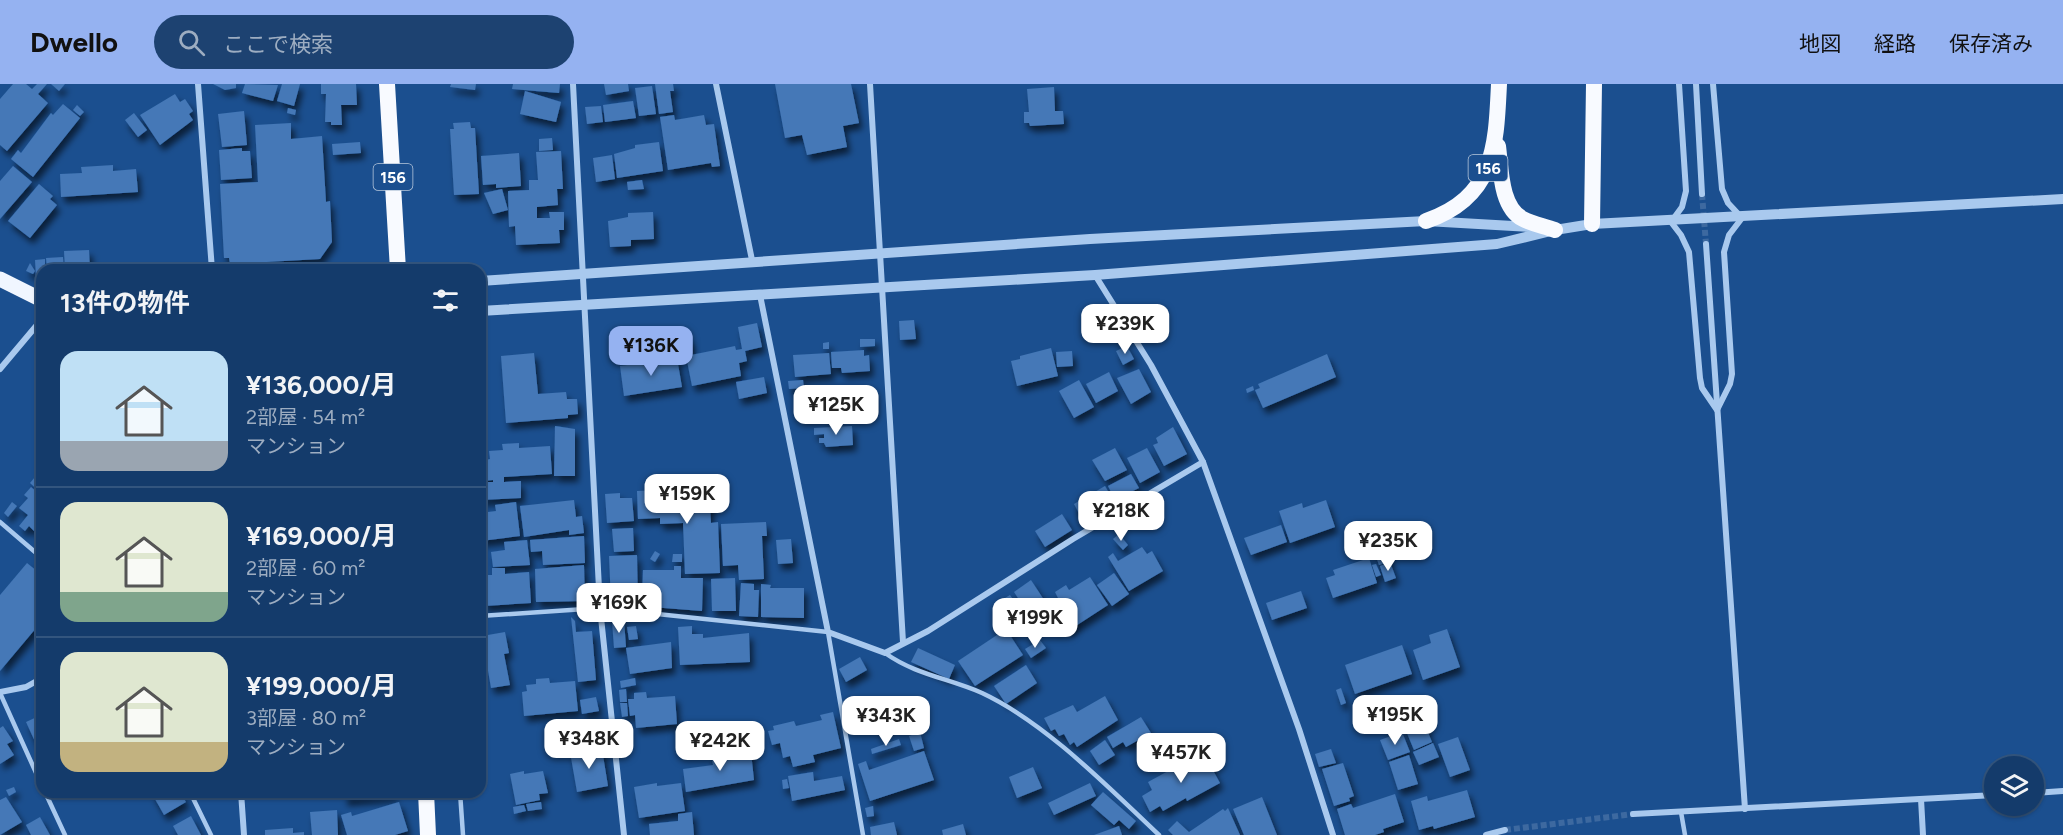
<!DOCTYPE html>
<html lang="ja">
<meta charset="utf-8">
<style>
:root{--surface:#143b6b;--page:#1d4271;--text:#f1f3f6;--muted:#9dadc1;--line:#33557e;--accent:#95b2f1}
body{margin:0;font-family:Figtree,"Noto Sans JP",sans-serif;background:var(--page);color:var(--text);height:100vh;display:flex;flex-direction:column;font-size:22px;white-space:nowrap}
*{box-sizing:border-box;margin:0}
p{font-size:20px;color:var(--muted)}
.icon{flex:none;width:33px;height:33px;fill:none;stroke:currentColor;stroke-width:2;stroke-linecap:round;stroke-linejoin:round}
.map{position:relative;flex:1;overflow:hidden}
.sheet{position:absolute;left:36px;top:180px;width:450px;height:534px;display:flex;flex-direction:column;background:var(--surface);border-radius:18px;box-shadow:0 2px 4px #0004,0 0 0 2px var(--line)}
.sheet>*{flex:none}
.buttons{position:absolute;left:1984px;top:672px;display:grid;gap:12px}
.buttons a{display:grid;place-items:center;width:60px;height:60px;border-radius:50%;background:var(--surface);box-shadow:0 2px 4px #0004,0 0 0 2px var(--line);font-size:30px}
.price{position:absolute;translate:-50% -51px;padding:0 14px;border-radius:12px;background:#fff;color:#222;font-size:20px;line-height:39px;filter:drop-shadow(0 2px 3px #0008)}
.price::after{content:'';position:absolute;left:50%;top:36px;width:18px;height:14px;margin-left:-9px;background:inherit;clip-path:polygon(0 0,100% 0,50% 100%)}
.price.on{background:var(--accent);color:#111}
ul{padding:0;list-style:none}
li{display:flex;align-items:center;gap:18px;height:150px;padding:0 24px}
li+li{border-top:2px solid var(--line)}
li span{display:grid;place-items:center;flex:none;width:168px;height:120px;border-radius:18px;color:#555}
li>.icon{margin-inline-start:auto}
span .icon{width:72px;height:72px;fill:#fffc;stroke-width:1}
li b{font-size:26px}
h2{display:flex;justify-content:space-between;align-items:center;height:72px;padding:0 24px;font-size:26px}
header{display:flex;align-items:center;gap:36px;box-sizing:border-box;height:84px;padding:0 30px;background:var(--accent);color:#111}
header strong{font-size:28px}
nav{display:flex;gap:33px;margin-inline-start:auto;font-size:21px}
.search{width:420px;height:54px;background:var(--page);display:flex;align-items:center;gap:15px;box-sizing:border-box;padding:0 21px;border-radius:33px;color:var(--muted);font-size:22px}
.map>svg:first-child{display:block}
.building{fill:#4478b7;filter:url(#shadow)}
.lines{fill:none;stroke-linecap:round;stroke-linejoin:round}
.minor-tunnel{stroke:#3d69a0;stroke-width:6;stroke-dasharray:6 3;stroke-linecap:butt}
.service{stroke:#a9c9ee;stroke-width:4.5}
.minor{stroke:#a9c9ee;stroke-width:6}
.tertiary{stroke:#a9c9ee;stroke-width:10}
.primary{stroke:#f0f6ff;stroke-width:15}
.trunk{stroke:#f8faff;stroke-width:16}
.labels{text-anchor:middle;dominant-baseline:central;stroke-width:6;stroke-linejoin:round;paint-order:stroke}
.shield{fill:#1b4f8f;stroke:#bbcadd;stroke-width:1.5}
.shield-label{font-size:16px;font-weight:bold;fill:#fff}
</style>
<header>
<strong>Dwello</strong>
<div class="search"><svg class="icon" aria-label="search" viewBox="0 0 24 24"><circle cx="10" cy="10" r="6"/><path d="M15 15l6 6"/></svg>ここで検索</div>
<nav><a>地図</a><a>経路</a><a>保存済み</a></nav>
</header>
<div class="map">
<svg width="2063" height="751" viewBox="0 0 2063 751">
<defs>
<filter id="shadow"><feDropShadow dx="3.5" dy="6" stdDeviation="3" flood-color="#0009"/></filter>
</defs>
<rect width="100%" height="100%" fill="#1b4f8f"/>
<g class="building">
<polygon points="13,0 26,0 32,5 37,0 47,0 38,10 48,19 7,67 0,61 0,15"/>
<polygon points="51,0 65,0 59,7"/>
<polygon points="213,0 236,0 236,4 225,6"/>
<polygon points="245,0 278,1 273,17 242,9"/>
<polygon points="282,0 300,0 294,22 277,17"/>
<polygon points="321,0 356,0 357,21 341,21 342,41 331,41 331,38 325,38 326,10 321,10"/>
<polygon points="451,0 476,0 475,6 450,3"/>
<polygon points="513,0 560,0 559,9 512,5"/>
<polygon points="604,0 628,0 629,7 606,11"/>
<polygon points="655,0 673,0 674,7 670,7 673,28 659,30"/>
<polygon points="775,0 851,0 859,39 843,42 847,63 807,71 802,51 785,54"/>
<polygon points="652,2 656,30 639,32 635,4"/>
<polygon points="1054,3 1055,27 1063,27 1064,40 1030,42 1029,39 1024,39 1024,28 1029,28 1027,5"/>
<polygon points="525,7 561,18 556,38 520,30"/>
<polygon points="175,10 180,18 185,15 193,27 189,30 193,36 160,61 140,31"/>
<polygon points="633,17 636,34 605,38 603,21"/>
<polygon points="63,20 80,34 33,93 11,75 18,66 21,69 51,29 53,31"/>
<polygon points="77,21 84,28 80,32 73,26"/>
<polygon points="601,22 603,38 587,40 585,23"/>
<polygon points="288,24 296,26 295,31 287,29"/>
<polygon points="244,27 247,61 222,63 218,30"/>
<polygon points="134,29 147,46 138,53 125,36"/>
<polygon points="674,31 675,36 704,31 706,41 714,40 720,82 712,83 711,79 668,86 660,33"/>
<polygon points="470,38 471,44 475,44 479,110 454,111 450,45 454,45 453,39"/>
<polygon points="291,39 291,55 322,52 326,118 330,117 332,158 320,175 230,180 229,174 224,174 220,100 258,98 255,41"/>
<polygon points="552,54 553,66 539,67 539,55"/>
<polygon points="360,58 361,69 333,71 332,60"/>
<polygon points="659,58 663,87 617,94 614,70 635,64 635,61"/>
<polygon points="242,64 242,67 250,67 252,94 221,96 219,66"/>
<polygon points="561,67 563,105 557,105 558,121 537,123 537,134 550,134 549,128 564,128 564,146 559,146 560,159 516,161 515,142 509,143 508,107 529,106 529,96 538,96 536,68"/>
<polygon points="519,69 521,102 496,104 496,100 483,101 481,72"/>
<polygon points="612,71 615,95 596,98 593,74"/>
<polygon points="113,81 113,87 136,85 138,108 61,113 60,90 82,89 81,83"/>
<polygon points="13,82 32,98 0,135 0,97"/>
<polygon points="642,96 644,105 628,106 627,98"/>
<polygon points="39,100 53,112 50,115 57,121 30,154 8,137"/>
<polygon points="502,105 508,126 493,130 484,109"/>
<polygon points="653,128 654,155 631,156 631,162 610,163 608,137 628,133 628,129"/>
<polygon points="89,166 90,186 65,186 64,167"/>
<polygon points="63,173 64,186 47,186 46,174"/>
<polygon points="45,175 45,186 42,186 42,193 36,193 35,176"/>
<polygon points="30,179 35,187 33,190 26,187"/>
<polygon points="110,182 128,185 128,186 102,186 102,183 110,184"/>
<polygon points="914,236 916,255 900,256 899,237"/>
<polygon points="757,239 762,263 745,267 747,277 739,279 741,292 692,302 686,272 735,262 736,266 742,265 738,243"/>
<polygon points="674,244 677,267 649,271 645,249"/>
<polygon points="690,254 692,267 682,269 679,255"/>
<polygon points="860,255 875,255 875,262 860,263"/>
<polygon points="829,258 829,265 823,265 823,259"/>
<polygon points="1127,262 1134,275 1123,281 1116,267"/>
<polygon points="1051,264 1058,292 1017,302 1011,277 1020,275 1020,272"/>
<polygon points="864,266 864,272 869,271 870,287 842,289 841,284 832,284 831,268"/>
<polygon points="1072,267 1073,282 1057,283 1056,268"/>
<polygon points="534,269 538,310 566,308 567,315 577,315 578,330 568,331 568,334 506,339 501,272"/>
<polygon points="829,269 831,290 795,293 793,271"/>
<polygon points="1327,270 1336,293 1263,324 1255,306 1260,304 1258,300"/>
<polygon points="677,274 682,303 624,312 620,282"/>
<polygon points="1139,285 1151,308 1131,320 1117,294"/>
<polygon points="1109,288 1118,307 1096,319 1086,300"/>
<polygon points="764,293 767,309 739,315 736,298"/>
<polygon points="803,296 804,304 789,305 788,297"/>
<polygon points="1079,296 1094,323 1074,334 1059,307"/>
<polygon points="1253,302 1254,306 1247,309 1246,305"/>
<polygon points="811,306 822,306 823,311 830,311 831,330 800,331 800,312 811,311"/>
<polygon points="872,306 873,327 852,329 852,325 839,326 837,309"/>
<polygon points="555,342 575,345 575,392 554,392"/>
<polygon points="852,342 853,361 826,363 824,359 819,359 819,354 824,354 824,350 814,351 814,344"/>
<polygon points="1173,343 1187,370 1164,382 1153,361 1158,359 1156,354"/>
<polygon points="519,359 519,364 550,362 552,390 504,393 504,398 521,397 521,414 480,416 480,409 488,408 488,398 493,398 493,396 484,397 485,404 480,405 480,377 490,375 489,367 503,366 502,360"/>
<polygon points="1115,364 1127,386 1105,397 1092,376"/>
<polygon points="1147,364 1160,388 1140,399 1127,374"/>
<polygon points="1131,390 1139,404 1115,416 1108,402"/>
<polygon points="35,393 42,399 42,410 30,399"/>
<polygon points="709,402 711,439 718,438 720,489 685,490 683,439 660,440 660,434 638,435 637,407 659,406 659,408 674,407 674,412 693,412 693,403"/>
<polygon points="1105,402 1116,421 1084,439 1074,420"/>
<polygon points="31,403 42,412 42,437 34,447 29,442 25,447 19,442 28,431 19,424 28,414 24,411"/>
<polygon points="620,409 620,414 632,414 634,437 607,439 605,410"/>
<polygon points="574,416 576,433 582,432 584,449 569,451 569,446 524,453 520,422"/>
<polygon points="1326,416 1335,443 1290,459 1279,427 1302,419 1303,424"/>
<polygon points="12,418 17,422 8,433 4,429"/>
<polygon points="516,418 520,452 481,457 480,429 496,427 495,421"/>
<polygon points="1062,430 1072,446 1045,463 1035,447"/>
<polygon points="766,438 767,452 762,452 764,495 739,496 738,481 723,482 721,440"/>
<polygon points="1421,439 1427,457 1406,464 1400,447"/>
<polygon points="1281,441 1287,458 1251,471 1244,454"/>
<polygon points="633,444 634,467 614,468 612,445"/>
<polygon points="1119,450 1128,461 1123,466 1113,455"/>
<polygon points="584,452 585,479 543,481 542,467 531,468 530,456"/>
<polygon points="791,455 793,479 778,480 776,456"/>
<polygon points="527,456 530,481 493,483 491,468 505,466 504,458"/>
<polygon points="1384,461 1390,478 1379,481 1373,464"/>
<polygon points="1142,463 1147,470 1152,467 1163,487 1129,507 1108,473 1113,469 1118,477"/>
<polygon points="655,467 660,470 655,478 650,475"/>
<polygon points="673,470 682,470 682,478 672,478"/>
<polygon points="637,471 638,518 611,519 609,472"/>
<polygon points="1369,474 1377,499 1333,514 1326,494 1335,491 1333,486"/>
<polygon points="1390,478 1396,494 1385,498 1380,482"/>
<polygon points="27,479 42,491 42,537 0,587 0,511"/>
<polygon points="1376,480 1381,491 1376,493 1372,481"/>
<polygon points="584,481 585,517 536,518 535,485"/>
<polygon points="674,482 681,482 681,494 703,494 702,527 651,523 651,515 642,515 643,486 674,486"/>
<polygon points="492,484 505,484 505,490 529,488 531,519 484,522 482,491 492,491"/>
<polygon points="1114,489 1129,510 1112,522 1097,501"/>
<polygon points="1090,493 1108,521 1068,547 1063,540 1056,545 1045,528 1052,523 1049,520 1058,514 1055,508 1066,501 1069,506"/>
<polygon points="735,494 736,527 712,527 711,495"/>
<polygon points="1031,496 1048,522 1031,534 1014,508"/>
<polygon points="741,499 754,500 754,506 759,506 758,533 739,532"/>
<polygon points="761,500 771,501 770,504 804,504 804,534 761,533"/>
<polygon points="1301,507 1307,524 1272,536 1266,519"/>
<polygon points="1010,511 1027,536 1012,546 995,520"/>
<polygon points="571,533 575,537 576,548 592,547 596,596 578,598"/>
<polygon points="624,536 626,563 614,564 612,537"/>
<polygon points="636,542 638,555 629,556 627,543"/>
<polygon points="692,542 692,550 703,550 703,554 749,549 750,578 680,581 678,543"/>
<polygon points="1006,545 1023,571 975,602 958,577"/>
<polygon points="1447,545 1460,583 1423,596 1413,566 1431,559 1429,551"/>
<polygon points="505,548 509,569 504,570 510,601 491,604 482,552"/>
<polygon points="1040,556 1046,564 1031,574 1025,565"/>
<polygon points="671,558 672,584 630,590 626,564"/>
<polygon points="1402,561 1412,590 1355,610 1345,581"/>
<polygon points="918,564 955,581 949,595 911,578"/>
<polygon points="860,573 867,586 846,598 839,585"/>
<polygon points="1026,581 1037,599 1006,620 994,602"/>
<polygon points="549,594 550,599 575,597 578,627 524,632 522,608 527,607 526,601 536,600 536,595"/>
<polygon points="635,594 636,601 621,604 620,597"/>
<polygon points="1341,604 1346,619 1341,621 1336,606"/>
<polygon points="626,605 627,618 620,618 619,606"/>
<polygon points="646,608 647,614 675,612 677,640 636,644 635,631 630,632 628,615 634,615 634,609"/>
<polygon points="1105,612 1118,636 1077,663 1074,658 1070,661 1064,650 1059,652 1055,645 1051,647 1044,634 1073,621 1077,628"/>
<polygon points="596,613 599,627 582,630 580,616"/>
<polygon points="620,619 627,619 628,632 622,633"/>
<polygon points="833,628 841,664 813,671 815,678 793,683 790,672 783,674 780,659 772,661 768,647 774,646 773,642 794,637 796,642 822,636 820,631"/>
<polygon points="41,631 42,659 37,662 26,638"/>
<polygon points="1141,633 1151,649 1126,663 1123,658 1113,664 1107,653"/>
<polygon points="1422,634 1432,658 1414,666 1404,642"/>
<polygon points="3,642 13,657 7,660 14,671 0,680 0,644"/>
<polygon points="590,648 590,654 567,660 567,651"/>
<polygon points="920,648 924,664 914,667 909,652"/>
<polygon points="1402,648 1410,668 1388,676 1380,656"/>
<polygon points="1458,653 1470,686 1450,693 1438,660"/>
<polygon points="899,655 901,661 872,670 871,665"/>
<polygon points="1105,656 1115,671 1099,681 1090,667"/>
<polygon points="1433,659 1439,673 1419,681 1413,668"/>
<polygon points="585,665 585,668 602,665 608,702 577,708 570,668"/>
<polygon points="1331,665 1336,679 1319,683 1315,670"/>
<polygon points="924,667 934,696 870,717 858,680 866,677 869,686"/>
<polygon points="751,668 754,696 686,708 683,685 713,681 711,671"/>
<polygon points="1203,668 1220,699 1187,717 1186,714 1163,727 1160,722 1150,728 1142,712 1152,706 1148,698"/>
<polygon points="1409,671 1418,700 1398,706 1389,678"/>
<polygon points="1343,679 1354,712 1349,714 1350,717 1334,722 1322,685"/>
<polygon points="1033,683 1042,704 1017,714 1009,693"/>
<polygon points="524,687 524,690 543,687 548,709 539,710 540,716 516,721 510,690"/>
<polygon points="813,688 814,697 842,692 845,706 792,717 788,692"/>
<polygon points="787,695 789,704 783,705 782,696"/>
<polygon points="657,699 657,702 681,699 685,727 639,734 634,703"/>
<polygon points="1090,699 1096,712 1054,731 1048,719"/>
<polygon points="14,703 16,708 9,712 6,706"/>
<polygon points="1467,706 1475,733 1434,745 1433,742 1419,746 1411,717 1427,712 1428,717"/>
<polygon points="151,708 180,708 186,718 164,731"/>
<polygon points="344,708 395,708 395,712 344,716"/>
<polygon points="1103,708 1136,737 1129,745 1119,736 1114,741 1091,721"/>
<polygon points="1395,710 1404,738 1383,745 1384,748 1375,751 1345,751 1337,725 1351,720 1353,724"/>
<polygon points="6,713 22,738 0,751 0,716"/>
<polygon points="1262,713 1277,751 1244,751 1233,725"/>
<polygon points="399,718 408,747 395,751 347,751 341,731 351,728 352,732"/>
<polygon points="541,718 542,725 528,727 526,720"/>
<polygon points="524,721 526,727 514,730 513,723"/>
<polygon points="873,722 874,732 867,733 865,724"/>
<polygon points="1228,724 1240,751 1173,751 1168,746 1177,737 1189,748 1223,725 1225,727"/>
<polygon points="337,726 338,751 312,751 310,728"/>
<polygon points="692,728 694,751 650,751 649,740 678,737 678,730"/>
<polygon points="191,732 201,751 178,751 173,742"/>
<polygon points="40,733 50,751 31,751 26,741"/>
<polygon points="894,738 897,751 871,751 870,743"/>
<polygon points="963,740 966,751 943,751 942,746"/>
<polygon points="1119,742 1122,751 1094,751"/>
<polygon points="293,744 293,749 304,748 304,751 265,751 265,746"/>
</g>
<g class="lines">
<g class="minor-tunnel">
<polyline points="1702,110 1706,160"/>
<polyline points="1505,746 1633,730"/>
</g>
<g class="service">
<polyline points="0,438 42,474"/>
<polyline points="480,532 600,524 828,548 863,751"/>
<path d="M885 569C916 591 948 594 982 609 1046 639 1108 703 1159 751"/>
<polyline points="0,609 42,702"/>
<polyline points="45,708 65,751"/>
<polyline points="190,708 211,751"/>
<polyline points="460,708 463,751"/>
<polyline points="1681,728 1685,751"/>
</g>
<g class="minor">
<polyline points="198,0 212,186"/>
<polyline points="573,0 600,524 624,751"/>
<polyline points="716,0 752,176"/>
<polyline points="870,0 903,558"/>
<polyline points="1679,0 1686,107 1682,123 1671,138 1681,151 1689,168 1700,294 1702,304 1717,326 1730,300 1732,290 1724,168 1729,151 1742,134 1728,119 1722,105 1713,0"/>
<polyline points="1696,0 1702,110"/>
<polyline points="1706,160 1745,725"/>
<polyline points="1095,191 1151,281 1203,378 1299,645 1333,751"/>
<polyline points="760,211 828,548 885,569 928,547 1073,455 1203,378"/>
<polyline points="0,285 42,235"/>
<polyline points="0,608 26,603 42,594"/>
<polyline points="241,708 244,751"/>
<polyline points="2034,709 2063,707"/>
<polyline points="1921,715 1923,751"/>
<polyline points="1633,730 1995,711"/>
<polyline points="1486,751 1505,746"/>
</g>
<g class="tertiary">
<polyline points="480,197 1090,155 1426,137 1530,143"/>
<polyline points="480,227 1095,191 1497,160 1555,146 1592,140 2063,115"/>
</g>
<polyline class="primary" points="0,195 42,216"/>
<g class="trunk">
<polyline points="387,0 398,186"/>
<path d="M1498 62C1501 84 1500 123 1523 135 1533 140 1544 142 1555 146"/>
<path d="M1426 137C1495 113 1496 63 1499 0"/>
<polyline points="1592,140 1594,0"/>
<polyline points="426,708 428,751"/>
</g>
</g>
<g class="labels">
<g class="shield">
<rect x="1468.5" y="71" width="39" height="26" rx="4.5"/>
<rect x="373.5" y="80" width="39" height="26" rx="4.5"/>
</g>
<g class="shield-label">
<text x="1488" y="84">156</text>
<text x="393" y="93">156</text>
</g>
</g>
</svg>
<div class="buttons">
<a><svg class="icon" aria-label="layers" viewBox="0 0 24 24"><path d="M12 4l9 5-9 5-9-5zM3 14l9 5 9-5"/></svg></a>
</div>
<b class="price" style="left:1125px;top:271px">¥239K</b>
<b class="price on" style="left:651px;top:293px">¥136K</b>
<b class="price" style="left:836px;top:352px">¥125K</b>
<b class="price" style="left:687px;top:441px">¥159K</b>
<b class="price" style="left:1121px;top:458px">¥218K</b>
<b class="price" style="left:1388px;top:488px">¥235K</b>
<b class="price" style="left:619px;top:550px">¥169K</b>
<b class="price" style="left:1035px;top:565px">¥199K</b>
<b class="price" style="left:1395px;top:662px">¥195K</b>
<b class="price" style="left:886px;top:663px">¥343K</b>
<b class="price" style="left:589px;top:686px">¥348K</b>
<b class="price" style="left:720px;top:688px">¥242K</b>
<b class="price" style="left:1181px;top:700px">¥457K</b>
<section class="sheet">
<h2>13件の物件<svg class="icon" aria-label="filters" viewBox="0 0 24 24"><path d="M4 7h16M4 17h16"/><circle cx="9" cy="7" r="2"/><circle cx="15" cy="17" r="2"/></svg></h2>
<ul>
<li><span style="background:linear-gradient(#bfe0f5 75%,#9aa5b1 0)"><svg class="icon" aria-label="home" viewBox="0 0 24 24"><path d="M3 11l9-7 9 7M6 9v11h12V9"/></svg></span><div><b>¥136,000/月</b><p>2部屋 · 54 m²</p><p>マンション</p></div></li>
<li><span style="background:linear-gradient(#dfe7d0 75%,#7fa58c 0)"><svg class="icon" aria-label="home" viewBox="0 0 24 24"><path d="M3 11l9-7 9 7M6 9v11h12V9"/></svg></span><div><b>¥169,000/月</b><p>2部屋 · 60 m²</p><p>マンション</p></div></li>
<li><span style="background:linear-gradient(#dfe7d0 75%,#c2b280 0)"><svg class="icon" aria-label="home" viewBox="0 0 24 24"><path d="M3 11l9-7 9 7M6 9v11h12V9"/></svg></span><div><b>¥199,000/月</b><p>3部屋 · 80 m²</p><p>マンション</p></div></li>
</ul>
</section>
</div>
